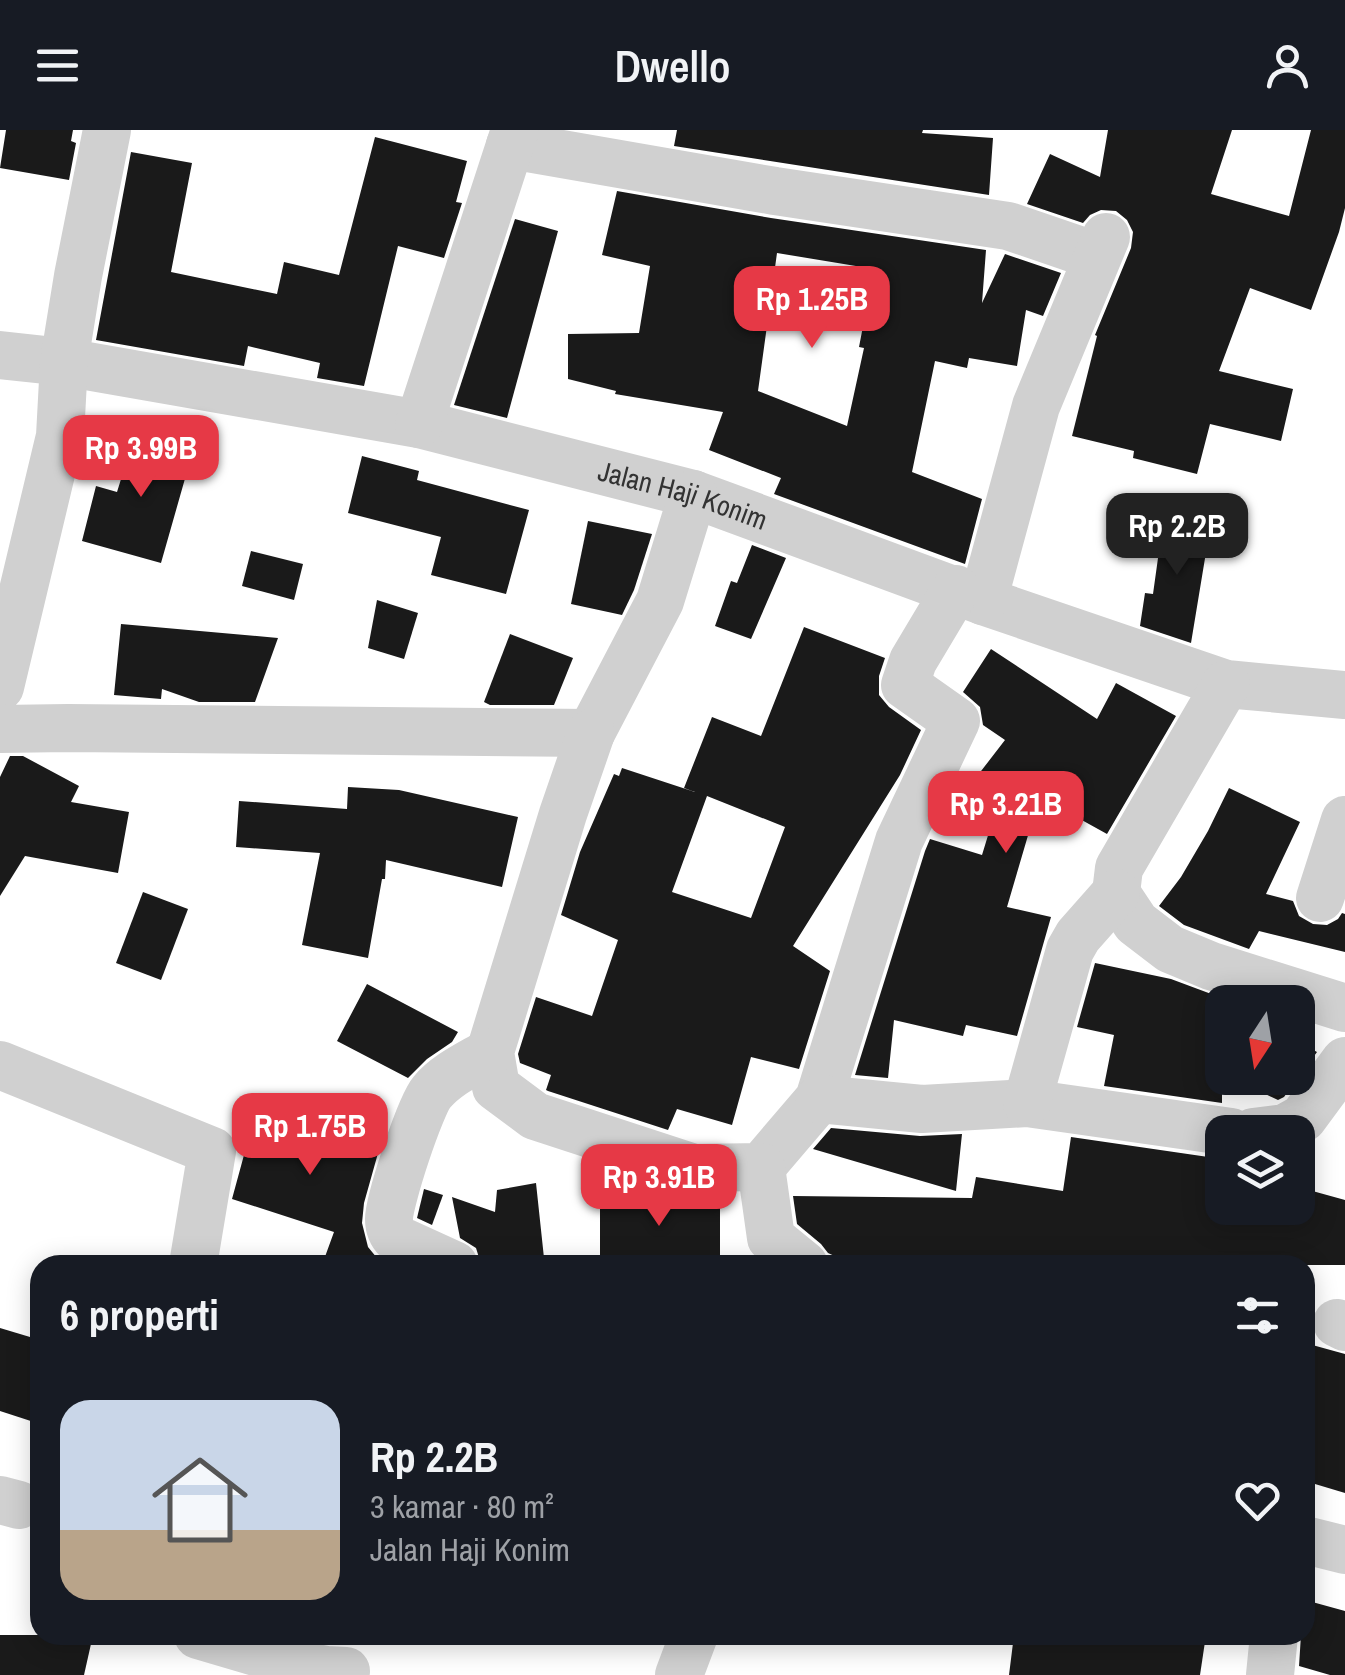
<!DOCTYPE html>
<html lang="id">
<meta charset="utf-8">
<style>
:root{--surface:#171b24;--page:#242831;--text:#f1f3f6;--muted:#9ea1a6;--accent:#e63946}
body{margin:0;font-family:"Archivo Narrow",sans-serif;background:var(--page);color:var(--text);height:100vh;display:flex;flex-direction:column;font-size:38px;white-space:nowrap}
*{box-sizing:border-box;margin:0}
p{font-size:32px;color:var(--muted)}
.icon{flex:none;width:55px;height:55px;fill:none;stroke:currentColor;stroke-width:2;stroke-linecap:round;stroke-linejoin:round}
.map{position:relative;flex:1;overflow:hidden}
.panel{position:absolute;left:30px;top:1125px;width:1285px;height:390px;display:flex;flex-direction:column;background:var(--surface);border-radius:30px;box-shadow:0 5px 25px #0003}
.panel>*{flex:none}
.needle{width:65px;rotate:192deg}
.tools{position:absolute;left:1205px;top:855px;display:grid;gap:20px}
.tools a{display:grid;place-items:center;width:110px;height:110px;border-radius:20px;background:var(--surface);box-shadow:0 5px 25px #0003;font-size:50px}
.price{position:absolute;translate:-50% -85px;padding:0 22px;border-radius:20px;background:var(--accent);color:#fff;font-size:32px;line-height:65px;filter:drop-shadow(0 2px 5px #0008)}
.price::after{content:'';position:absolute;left:50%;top:60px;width:30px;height:22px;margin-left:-15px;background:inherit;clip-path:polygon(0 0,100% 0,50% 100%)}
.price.active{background:#222;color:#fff}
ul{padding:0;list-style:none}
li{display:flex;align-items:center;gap:30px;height:250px;padding:0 30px}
li span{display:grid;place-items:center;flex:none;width:280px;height:200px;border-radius:30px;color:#555}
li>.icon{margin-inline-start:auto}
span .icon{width:120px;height:120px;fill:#fffc;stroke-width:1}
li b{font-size:42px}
h2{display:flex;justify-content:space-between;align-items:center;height:120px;padding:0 30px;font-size:42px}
header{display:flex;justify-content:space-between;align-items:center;height:130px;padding:0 30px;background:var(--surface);font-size:45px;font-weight:600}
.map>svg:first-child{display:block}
.building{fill:#1a1a1a;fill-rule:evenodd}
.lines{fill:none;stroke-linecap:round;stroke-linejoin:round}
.street{stroke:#d0d0d0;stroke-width:48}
.labels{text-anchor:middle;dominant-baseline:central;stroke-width:10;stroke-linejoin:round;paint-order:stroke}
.street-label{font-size:28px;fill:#333;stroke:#fff}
</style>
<header><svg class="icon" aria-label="menu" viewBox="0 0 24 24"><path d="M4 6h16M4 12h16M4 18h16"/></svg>Dwello<svg class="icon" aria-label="person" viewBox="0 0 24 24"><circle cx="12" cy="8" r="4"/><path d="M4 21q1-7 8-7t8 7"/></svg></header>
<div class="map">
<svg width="1345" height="1545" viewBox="0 0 1345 1545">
<rect width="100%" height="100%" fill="#fff"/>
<g class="building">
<polygon points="6,0 73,0 71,11 76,13 69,50 0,38"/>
<polygon points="677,0 923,0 922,3 993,8 989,65 674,16"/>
<polygon points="1108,0 1232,0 1211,64 1289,86 1311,0 1345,0 1345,78 1339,102 1311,180 1250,158 1219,241 1293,259 1281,311 1210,294 1197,344 1133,328 1134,321 1072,306 1097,206 1095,205 1131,118 1133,102 1127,90 1116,81 1101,80 1090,85 1083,93 1027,74 1050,24 1100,47"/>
<polygon points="375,7 467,31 456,72 462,73 444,128 398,116 364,256 317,248 320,233 248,216 244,236 96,210 131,22 192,33 171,142 277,164 284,132 339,145"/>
<path d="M617 61 771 88 986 120 982 173 1005 124 1061 143 1043 186 1026 180 1017 236 969 228 967 238 935 231 912 342 982 369 965 434 774 364 781 348 709 320 723 282 615 264 616 261 568 249V204L639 203 650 136 602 125ZM777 123 874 139 859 217 864 218 847 296 758 261Z"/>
<polygon points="515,89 558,101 507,288 454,275"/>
<polygon points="136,301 194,317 161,433 82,411 96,356 117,362"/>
<polygon points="362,326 419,341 417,350 529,380 506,464 431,445 441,407 348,383"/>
<polygon points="1164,385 1211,392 1191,513 1140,496 1145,463 1153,464"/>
<polygon points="588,391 652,404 634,460 622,485 571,474"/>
<polygon points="752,415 786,428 751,509 715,496 731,451 737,453"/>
<polygon points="251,421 303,434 294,470 242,456"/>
<polygon points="377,470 418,483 404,529 368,518"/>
<polygon points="121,494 278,508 255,572 199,572 162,559 161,569 114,565"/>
<path d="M804 497 885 528 879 546V565L889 577 921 600 900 645 793 816 830 841 799 939 751 927 732 995 677 979 668 1000 548 961 546 960 551 945 520 933 518 924 536 867 592 886 618 810 561 785 580 722 614 644 619 646 622 638 695 662 684 658 712 587 761 606ZM707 666 785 697 751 788 672 762Z"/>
<polygon points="510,504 573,528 554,575 490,575 484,572"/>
<polygon points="991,519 1097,589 1116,553 1176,586 1107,704 1051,673 1029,702 1007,777 1051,787 1017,906 966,895 963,906 894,890 888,948 855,945 925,721 930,709 982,725 1001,663 978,645 1005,610 983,595 980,577 963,562"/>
<polygon points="10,626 23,626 79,656 71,672 129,682 118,743 25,726 0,766 0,647"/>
<polygon points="348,657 399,660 518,687 502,757 386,730 385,749 382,749 368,828 302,815 320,723 236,717 239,671 347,679"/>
<polygon points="1229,658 1300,692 1266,764 1293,771 1299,786 1313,794 1327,795 1338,789 1342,783 1345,784 1345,822 1259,801 1249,819 1184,795 1159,776 1181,747 1208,701"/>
<polygon points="143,762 188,779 161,850 116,833"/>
<polygon points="1095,833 1171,849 1222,868 1222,973 1104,956 1114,905 1077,897"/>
<polygon points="367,854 458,902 452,912 427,929 408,948 337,911"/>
<polygon points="1298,912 1317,922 1284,967 1278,970 1232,948 1298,948"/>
<polygon points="259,970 320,987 317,997 380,1016 364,1073 362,1093 368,1117 377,1128 388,1135 322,1135 334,1102 232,1069"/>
<polygon points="831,998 920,1006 962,1004 956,1061 813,1019"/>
<polygon points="1071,1007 1222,1029 1222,1078 1298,1078 1298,1057 1345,1070 1345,1135 854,1135 828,1123 821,1114 797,1094 793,1066 972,1068 976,1047 1063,1061"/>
<polygon points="536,1053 544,1128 481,1134 476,1118 460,1108 452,1067 495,1082 497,1060"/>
<polygon points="424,1059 443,1065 432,1095 417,1088"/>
<polygon points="600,1062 720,1066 720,1135 600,1135"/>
<polygon points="0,1198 40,1210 40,1294 0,1281"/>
<polygon points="1305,1213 1345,1224 1345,1363 1305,1351"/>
<polygon points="1305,1470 1345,1481 1345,1545 1330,1545 1299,1536 1301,1505 1305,1505"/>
<polygon points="0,1505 93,1505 84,1545 0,1545"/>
<polygon points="1014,1505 1206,1505 1200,1545 1009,1545"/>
</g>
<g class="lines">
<g class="street">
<polyline points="510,15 775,61 1008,96 1096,126"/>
<path id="s1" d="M0 225 64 232 419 294 693 364 983 471 1226 554 1345 565"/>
<polyline points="419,294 515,0"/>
<polyline points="983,471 1036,276 1106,107"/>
<polyline points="1226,554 1119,738 1116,763 1136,793 1170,819 1211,836 1345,878"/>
<polyline points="0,557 60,306 64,232 78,146 107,0"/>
<polyline points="0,599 68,598 591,603 660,471 693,364"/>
<polyline points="591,603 563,684 490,922 496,957 535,986 694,1038 761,1037 819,969 899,711 956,591 905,555 913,531 956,459"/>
<polyline points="1320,768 1345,690"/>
<polyline points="0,935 212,1021 193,1135"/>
<polyline points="819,969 922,979 1027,973 1231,1002"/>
<polyline points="1027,973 1070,820 1078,806 1116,763"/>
<polyline points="1253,1002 1285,998 1303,988 1345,931"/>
<polyline points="761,1037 771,1108 804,1135"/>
<path d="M454 1135 397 1109C391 1103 389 1098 389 1089 389 1071 420 976 432 962 447 944 470 934 490 922"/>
<polyline points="1337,1193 1345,1197"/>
<polyline points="0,1370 19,1375"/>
<polyline points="1305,1410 1345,1420"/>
<polyline points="198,1505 293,1533 326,1540 346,1541"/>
<polyline points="679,1545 694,1505"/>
<polyline points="1270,1545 1274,1505"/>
</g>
</g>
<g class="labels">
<g class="street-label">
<text stroke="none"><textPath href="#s1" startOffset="698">Jalan Haji Konim</textPath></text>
</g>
</g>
</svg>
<div class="tools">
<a><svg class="needle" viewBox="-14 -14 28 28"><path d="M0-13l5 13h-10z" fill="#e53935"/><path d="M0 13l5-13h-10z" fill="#9ea1a6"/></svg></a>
<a><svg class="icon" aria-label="layers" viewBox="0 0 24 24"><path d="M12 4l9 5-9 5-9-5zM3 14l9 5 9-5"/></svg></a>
</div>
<b class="price" style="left:812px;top:221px">Rp 1.25B</b>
<b class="price" style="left:141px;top:370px">Rp 3.99B</b>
<b class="price active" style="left:1177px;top:448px">Rp 2.2B</b>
<b class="price" style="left:1006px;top:726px">Rp 3.21B</b>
<b class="price" style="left:310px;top:1048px">Rp 1.75B</b>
<b class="price" style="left:659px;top:1099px">Rp 3.91B</b>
<section class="panel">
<h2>6 properti<svg class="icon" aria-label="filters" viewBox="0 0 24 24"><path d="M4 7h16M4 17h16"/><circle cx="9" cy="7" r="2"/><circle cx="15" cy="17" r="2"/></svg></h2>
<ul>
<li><span style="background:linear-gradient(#c9d6e8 65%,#b9a48a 0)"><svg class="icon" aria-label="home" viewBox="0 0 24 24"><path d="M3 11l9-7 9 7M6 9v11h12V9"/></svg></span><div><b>Rp 2.2B</b><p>3 kamar · 80 m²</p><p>Jalan Haji Konim</p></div><svg class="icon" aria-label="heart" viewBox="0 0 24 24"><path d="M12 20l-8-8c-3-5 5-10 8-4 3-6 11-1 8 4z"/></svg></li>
</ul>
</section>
</div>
